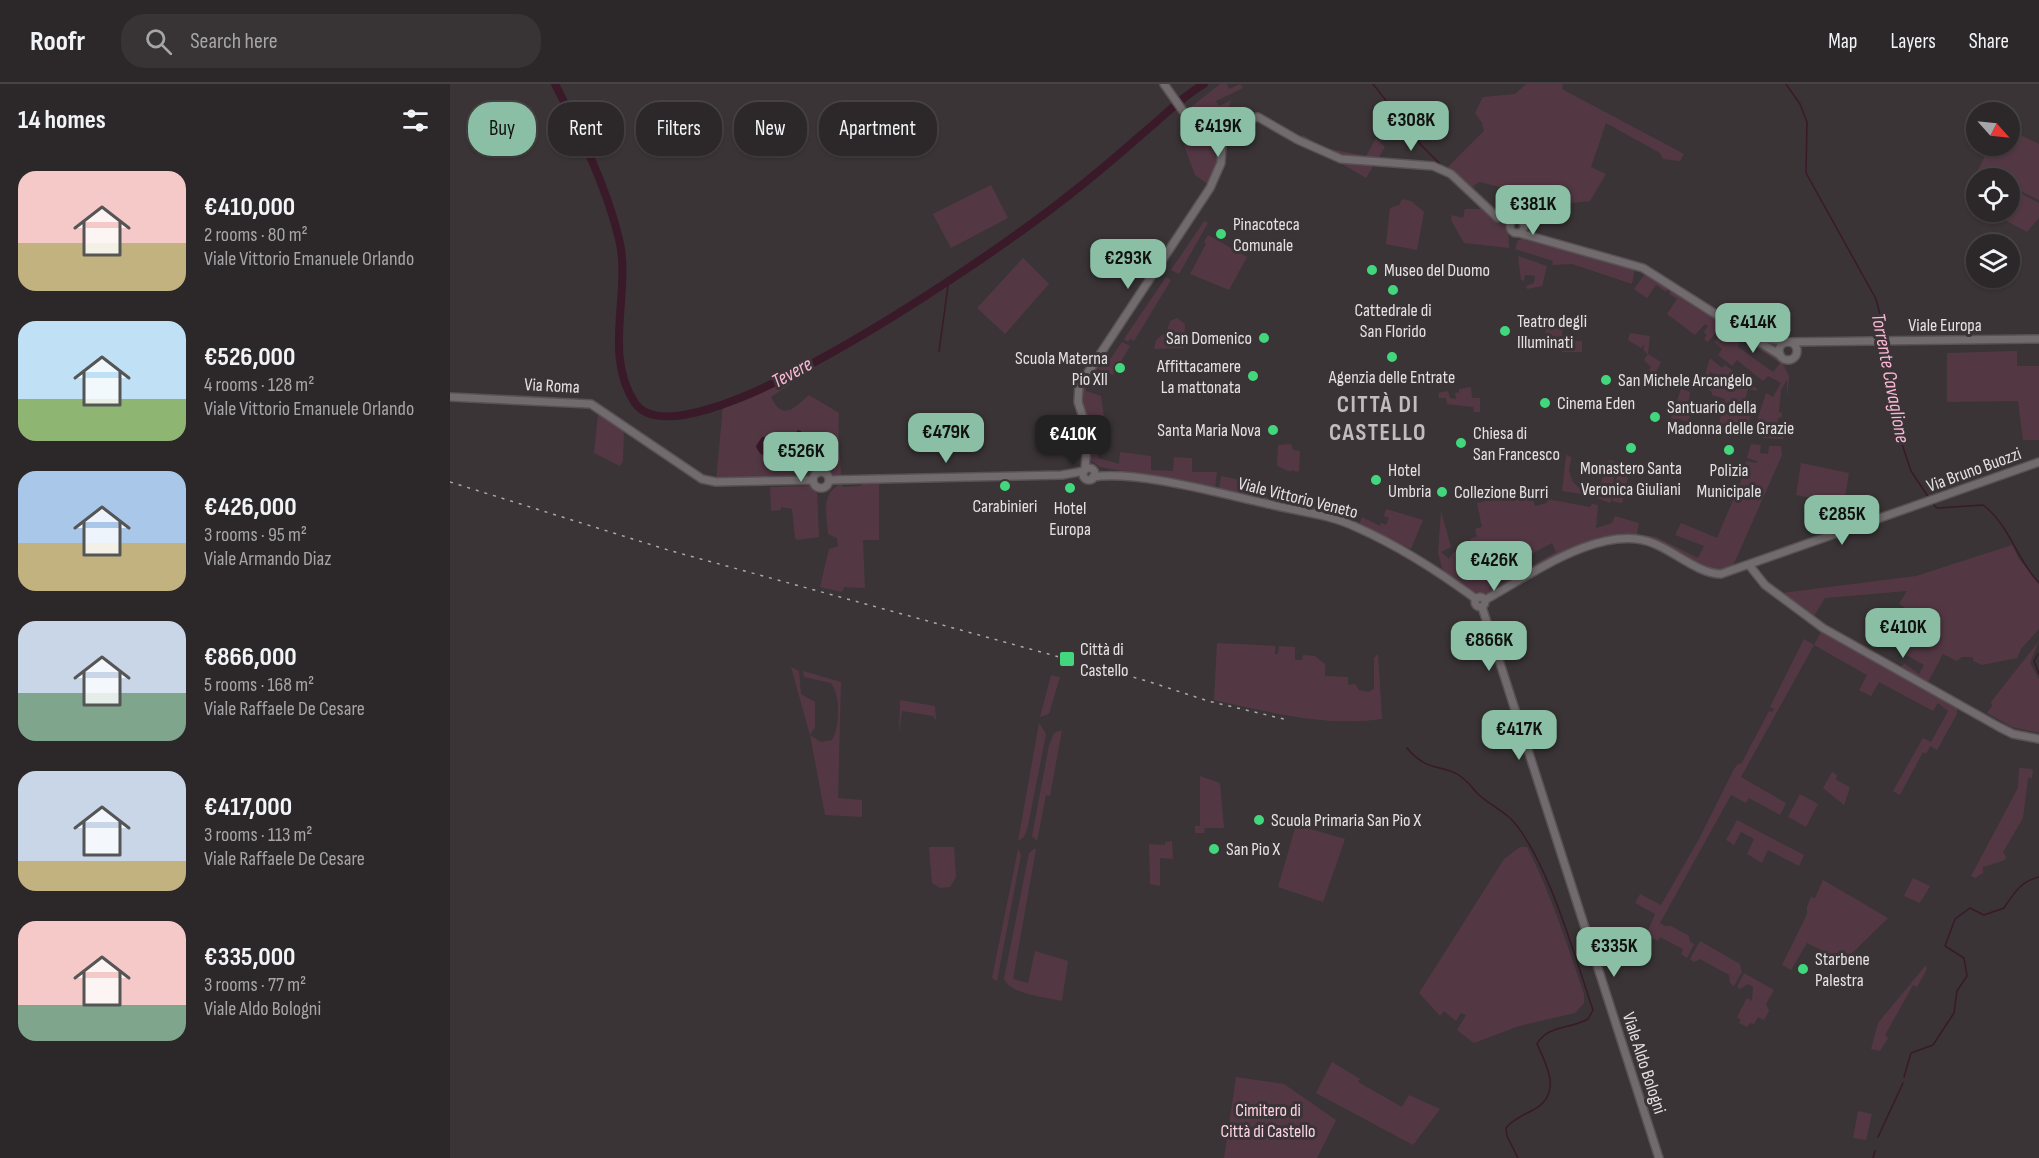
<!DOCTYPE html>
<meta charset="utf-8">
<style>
:root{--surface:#2c2728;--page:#383334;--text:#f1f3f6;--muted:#a6a5a8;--line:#484445;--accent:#8abfa5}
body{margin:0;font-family:"Sofia Sans Condensed",sans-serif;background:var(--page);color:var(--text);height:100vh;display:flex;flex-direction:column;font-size:22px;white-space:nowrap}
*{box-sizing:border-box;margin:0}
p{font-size:20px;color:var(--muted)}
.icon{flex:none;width:33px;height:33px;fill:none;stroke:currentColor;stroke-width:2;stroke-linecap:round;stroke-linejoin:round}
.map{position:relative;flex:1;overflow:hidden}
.panel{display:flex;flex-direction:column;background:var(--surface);width:450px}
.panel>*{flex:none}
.hud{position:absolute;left:18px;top:18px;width:570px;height:54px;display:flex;gap:12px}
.needle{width:39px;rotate:117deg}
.controls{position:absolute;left:1516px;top:18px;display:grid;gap:12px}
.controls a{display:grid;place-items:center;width:54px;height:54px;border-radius:50%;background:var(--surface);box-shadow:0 2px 4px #0004,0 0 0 2px var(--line);font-size:30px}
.price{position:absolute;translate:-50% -51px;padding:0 14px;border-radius:12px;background:var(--accent);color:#111;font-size:20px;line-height:39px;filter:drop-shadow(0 2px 3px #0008)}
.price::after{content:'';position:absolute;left:50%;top:36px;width:18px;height:14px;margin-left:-9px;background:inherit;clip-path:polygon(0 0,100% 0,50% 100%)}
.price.on{background:#222;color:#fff}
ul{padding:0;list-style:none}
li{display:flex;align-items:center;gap:18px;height:150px;padding:0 18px}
li span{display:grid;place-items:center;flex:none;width:168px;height:120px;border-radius:18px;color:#555}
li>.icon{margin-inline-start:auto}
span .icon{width:72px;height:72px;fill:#fffc;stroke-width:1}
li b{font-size:26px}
h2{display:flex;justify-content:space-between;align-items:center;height:72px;padding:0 18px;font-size:26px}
.chip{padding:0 21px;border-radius:24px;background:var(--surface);box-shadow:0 2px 4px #0004,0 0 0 2px var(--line);font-size:21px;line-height:54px}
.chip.on{background:var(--accent);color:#111}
header{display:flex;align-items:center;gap:36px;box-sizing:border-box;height:84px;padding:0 30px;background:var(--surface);border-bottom:2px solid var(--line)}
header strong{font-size:28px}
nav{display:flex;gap:33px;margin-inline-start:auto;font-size:21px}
.search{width:420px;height:54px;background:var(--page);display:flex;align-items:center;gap:15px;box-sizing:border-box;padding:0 21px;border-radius:24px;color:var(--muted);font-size:22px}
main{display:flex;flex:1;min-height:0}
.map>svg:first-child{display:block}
.green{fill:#533844;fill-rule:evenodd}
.water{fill:#3a1929}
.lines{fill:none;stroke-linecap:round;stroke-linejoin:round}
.stream{stroke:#3a1929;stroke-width:1.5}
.river{stroke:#3a1929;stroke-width:8}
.secondary-casing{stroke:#585255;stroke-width:10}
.secondary{stroke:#726b6e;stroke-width:7}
.rail{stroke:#ada8aa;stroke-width:1.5;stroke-dasharray:3 6;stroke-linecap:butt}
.poi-dot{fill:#42d77c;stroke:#3a3436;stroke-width:2}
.labels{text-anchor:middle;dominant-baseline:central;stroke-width:6;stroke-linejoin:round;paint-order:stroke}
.poi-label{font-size:18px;fill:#e5e1e3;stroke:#3a3436;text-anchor:start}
.street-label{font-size:18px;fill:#e5e1e3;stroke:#3a3436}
.park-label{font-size:18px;fill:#fcd2e3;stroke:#3a3436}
.water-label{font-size:20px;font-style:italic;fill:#fab6d3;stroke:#3a3436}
.district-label{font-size:24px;font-weight:bold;letter-spacing:1.5px;fill:#c4bbbf;stroke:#3a3436}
</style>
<header>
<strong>Roofr</strong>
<div class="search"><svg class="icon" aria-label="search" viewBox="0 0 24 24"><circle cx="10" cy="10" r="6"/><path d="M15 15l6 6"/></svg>Search here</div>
<nav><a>Map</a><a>Layers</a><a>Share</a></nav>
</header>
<main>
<section class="panel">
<h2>14 homes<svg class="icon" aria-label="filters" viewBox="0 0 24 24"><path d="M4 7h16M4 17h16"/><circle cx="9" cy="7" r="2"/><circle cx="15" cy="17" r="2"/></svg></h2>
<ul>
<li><span style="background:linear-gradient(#f6c9c9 60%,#c2b280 0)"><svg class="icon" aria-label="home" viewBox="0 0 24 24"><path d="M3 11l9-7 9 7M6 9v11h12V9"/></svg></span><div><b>€410,000</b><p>2 rooms · 80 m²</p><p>Viale Vittorio Emanuele Orlando</p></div></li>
<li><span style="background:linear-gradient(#bfe0f5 65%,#8fb573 0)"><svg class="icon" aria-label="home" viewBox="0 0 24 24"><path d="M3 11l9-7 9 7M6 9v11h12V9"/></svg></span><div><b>€526,000</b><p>4 rooms · 128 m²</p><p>Viale Vittorio Emanuele Orlando</p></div></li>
<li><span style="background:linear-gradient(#a9c7e8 60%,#c2b280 0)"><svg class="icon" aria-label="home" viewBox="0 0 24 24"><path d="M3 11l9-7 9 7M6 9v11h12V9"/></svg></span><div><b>€426,000</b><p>3 rooms · 95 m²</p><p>Viale Armando Diaz</p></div></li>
<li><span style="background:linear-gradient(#c9d6e8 60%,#7fa58c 0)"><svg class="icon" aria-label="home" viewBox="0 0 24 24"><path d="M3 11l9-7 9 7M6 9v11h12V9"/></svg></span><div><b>€866,000</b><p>5 rooms · 168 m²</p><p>Viale Raffaele De Cesare</p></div></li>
<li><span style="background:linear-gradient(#c9d6e8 75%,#c2b280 0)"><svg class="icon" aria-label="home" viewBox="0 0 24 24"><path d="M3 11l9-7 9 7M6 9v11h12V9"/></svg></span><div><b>€417,000</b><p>3 rooms · 113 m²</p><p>Viale Raffaele De Cesare</p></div></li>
<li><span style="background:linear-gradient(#f6c9c9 70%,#7fa58c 0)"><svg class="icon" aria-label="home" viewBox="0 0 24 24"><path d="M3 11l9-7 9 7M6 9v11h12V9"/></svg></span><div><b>€335,000</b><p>3 rooms · 77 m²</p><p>Viale Aldo Bologni</p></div></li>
</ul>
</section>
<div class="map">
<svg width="1589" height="1074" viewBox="0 0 1589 1074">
<rect width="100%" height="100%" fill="#3a3436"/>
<g class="green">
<polygon points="770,0 777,0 779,5 790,0 793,4 766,17 769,22 781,16 779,23 772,27 780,41 786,39 778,45 765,49 747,41 739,30 741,23"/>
<polygon points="1076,0 1113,0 1112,5 1234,70 1230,77 1213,75 1210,69 1156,39 1141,83 1156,90 1140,117 1114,120 1030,98 1024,101 1025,104 1002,90 992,89 1034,47 1032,39 1025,29 1033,13 1065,10"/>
<path d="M746 46C772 61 771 75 759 101L745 91 734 61Z"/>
<polygon points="1560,46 1589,60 1589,116 1560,102 1560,94 1545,94 1528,86 1540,62 1560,62"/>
<polygon points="853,51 875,64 916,72 926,54 935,63 916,94 851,56"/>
<polygon points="541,101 558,134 501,164 483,130"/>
<polygon points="1560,104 1589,119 1589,134 1577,148 1542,129 1560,128"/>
<polygon points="952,115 961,117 974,128 967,166 936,160 940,124 949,121"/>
<polygon points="1034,122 1058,143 1059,164 1014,159 1001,136 1002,131 1013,134 1015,125 1029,125"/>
<polygon points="754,137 758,139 729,190 721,186"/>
<polygon points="758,151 797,173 779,206 740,190 756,160 754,158"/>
<polygon points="1073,155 1185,185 1182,200 1122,180 1102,181 1103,177 1065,165 1068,156"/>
<polygon points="1068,172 1097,182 1092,202 1077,205 1076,202 1084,199 1085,192 1075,191 1074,197 1071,196"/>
<polygon points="573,174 599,200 555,250 527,224"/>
<polygon points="1195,190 1218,204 1216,208 1206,201 1197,214 1184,205"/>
<polygon points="716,193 721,196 684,257 680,255 678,258 674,255"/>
<path d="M1221 206 1331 276 1339 292 1337 315V296L1331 306 1329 328 1332 329V333L1328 334 1327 351 1335 352 1333 355 1313 354 1314 348 1304 346 1316 309 1323 313 1331 299 1318 292 1313 297 1287 276 1282 282 1268 271 1272 265 1264 258 1272 248 1268 246 1258 258 1254 255 1257 251 1254 248 1258 242 1255 240 1245 251 1217 230 1227 215 1219 210ZM1291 253 1330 279 1323 288 1288 263Z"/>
<polygon points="727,234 735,240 734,264 704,265 706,256 717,247 720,237"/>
<polygon points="1095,240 1112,243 1112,257 1132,257 1132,268 1112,268 1111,258 1096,254"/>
<polygon points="1180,249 1200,252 1198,270 1211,278 1205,290 1199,287 1201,283 1194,276 1198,270 1193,266 1195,260 1191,264 1178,256"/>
<polygon points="665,251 667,253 650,277 657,280 672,258 680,262 663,291 648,285 635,301 636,307 651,312 654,334 636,334 630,305"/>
<polygon points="1567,267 1567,282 1589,282 1589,356 1573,356 1568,317 1497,318 1497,269"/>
<polygon points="1260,274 1272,284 1275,281 1307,305 1307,307 1298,305 1292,327 1301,329 1297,347 1279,340 1269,340 1275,315 1262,311 1262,308 1259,306 1261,301 1265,302 1271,294 1260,288 1258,295 1254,295"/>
<path d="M345 289V297L321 313C333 339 346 322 359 311L389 329C387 351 391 372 391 395L379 393 372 388 363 393 266 398 273 321Z"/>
<polygon points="1021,303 1022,314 1030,314 1030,328 1024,328 1023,323 997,320 996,314 989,314 988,309 998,307 1000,314 1006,315 1005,309 1009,308 1009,305"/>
<polygon points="1231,305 1240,308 1239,318 1233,318 1232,320 1243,323 1238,338 1229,335 1227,342 1223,341 1225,336 1221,334"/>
<polygon points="148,330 174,345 173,377 170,382 144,369"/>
<polygon points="639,349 652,349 652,363 648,364 648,374 669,380 670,368 701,372 701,386 723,387 724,373 742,374 742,388 767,388 765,404 650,383 640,376"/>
<polygon points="841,360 843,366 850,367 849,388 841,386 841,388 827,382 828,361"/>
<path d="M1301 360 1311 361 1310 369 1318 370 1319 362H1331L1332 371 1282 484 1267 488 1258 486 1204 457 1142 459 1035 512 1022 507 993 487 988 469 991 427 1001 463 991 468 999 475 1003 469 1019 461 1021 454 1027 453 1025 445 1032 443 1027 419 1080 407 1085 422 1097 419V415L1140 423 1142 420 1148 421 1146 444 1162 439 1165 432 1189 439 1187 450 1206 453 1248 474 1254 462 1225 451 1231 439 1267 454 1291 397 1296 377 1307 379V377L1297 374ZM1102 459 1106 468 1051 499 1048 488Z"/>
<polygon points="1122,370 1119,387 1123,398 1129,404 1131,399 1149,404 1159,376 1167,378 1165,388 1161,388 1161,392 1164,393 1161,405 1165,406 1169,378 1181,380 1172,419 1162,417 1164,408 1160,419 1139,411 1112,407 1116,371 1121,373"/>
<polygon points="1351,379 1399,389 1394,420 1346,411"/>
<polygon points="771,392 820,402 816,416 769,405"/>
<path d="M412 399 429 400V456H413L415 504 394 503 392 508 370 503 379 465 388 462 387 454 378 450C377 431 370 409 391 400L393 403 411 402Z"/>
<polygon points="360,402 367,409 369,453 347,456 345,454 342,425 331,423 331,426 321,427 320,403"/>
<polygon points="827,406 905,430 902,438 823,418"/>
<polygon points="936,425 973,436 961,465 909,441 912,433 930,442 931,439 936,441 939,434 934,432"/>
<polygon points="1562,461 1569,475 1589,499 1589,545 1571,565 1567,574 1532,581 1523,577 1523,573 1512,573 1507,577 1493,570 1478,598 1451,583 1454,579 1469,590 1474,581 1456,571 1475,537 1449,520 1457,507 1375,514 1364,532 1332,509 1466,492"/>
<polygon points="1373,544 1497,614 1496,618 1507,624 1507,630 1487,666 1480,662 1476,670 1473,668 1450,711 1443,707 1473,654 1481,658 1498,627 1488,619 1483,627 1429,598 1421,612 1409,606 1417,591 1364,561 1291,693 1336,719 1330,731 1299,714 1296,719 1281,711 1210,839 1215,842 1221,842 1239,852 1240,858 1244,860 1237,874 1231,870 1233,865 1210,853 1208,857 1196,851 1205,830 1185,819 1190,810 1211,821 1249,755 1284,685 1288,680 1291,680 1319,627 1322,628 1324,625 1320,623 1354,555 1364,561"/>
<polygon points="1589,557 1580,579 1589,595 1589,649 1562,643 1537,629 1542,622 1541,618"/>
<path d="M767 559 825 562V570H828L829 562 845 563V576H852L853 571 865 572 875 580V592L898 593V601L905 600 909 606 918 608 924 605V574L928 570 932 635C874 643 820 628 764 616Z"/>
<path d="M341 583 349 587 351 610 365 618V643L360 651 371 658 382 656C390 642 391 612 381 599L354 593 353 587 391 598 388 714 412 716V733L375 731 360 651Z"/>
<polygon points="601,591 610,593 599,630 590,633"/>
<polygon points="450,616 485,622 486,637 483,632 452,627 449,651"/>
<polygon points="589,639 596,650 578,742 574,753 568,757"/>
<polygon points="612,646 600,712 596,711 587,757 582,752 599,661 604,649"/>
<polygon points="1569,684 1583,685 1582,694 1578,694 1573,734 1553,768 1556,773 1555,776 1533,783 1533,789 1525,794 1521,792 1568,704"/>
<polygon points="1382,688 1387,691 1386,696 1400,703 1394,721 1373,704"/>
<polygon points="750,692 770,699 774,744 755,744 754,749 745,749 745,742 750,742"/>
<polygon points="1350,710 1368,720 1356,743 1338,733"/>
<polygon points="1287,736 1354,771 1349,782 1318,766 1312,779 1297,770 1304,755 1291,748 1284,761 1276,756"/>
<polygon points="846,741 895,755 873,818 828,803"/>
<polygon points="722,757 723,775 710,774 710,802 700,800 699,760 715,761 715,758"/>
<polygon points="479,763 504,763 506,793 500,803 490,804 482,799"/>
<path d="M1070 763H1077C1101 810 1117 860 1134 910V919L1125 929 1069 942 1024 959 1007 946 1016 931 1011 929 1006 937 994 927 990 932 969 909 1054 775Z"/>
<polygon points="568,765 571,771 547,897 542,894"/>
<path d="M584 765H586L563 895 578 899 585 867 618 877 612 917C596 913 562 911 554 895L579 769Z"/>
<polygon points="1463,794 1480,802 1470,819 1454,812"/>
<polygon points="1373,796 1438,834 1394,877 1357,859 1341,886 1332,881 1357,830 1357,823 1361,813 1365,814"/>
<polygon points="1250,857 1290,880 1292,888 1284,902 1280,899 1279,891 1250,875 1244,878 1240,875"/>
<polygon points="1476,881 1477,885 1467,903 1463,901 1435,951 1438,954 1430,967 1421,965 1428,939"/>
<polygon points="1294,889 1324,906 1316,920 1319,927 1314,936 1308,933 1304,940 1300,939 1297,943 1289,939 1291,936 1287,933 1297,914 1302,917 1303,903 1298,900 1290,905 1287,903"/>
<polygon points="882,978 910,995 908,998 952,1023 959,1011 990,1025 963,1061 866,1009"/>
<polygon points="786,993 834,1000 886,1036 867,1074 774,1074"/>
<polygon points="1408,1027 1422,1030 1416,1056 1403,1054"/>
</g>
<path class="water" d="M348 346 351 347V376L337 375 335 365C326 372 311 378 306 362L312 353H327L336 361Z"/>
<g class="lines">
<g class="stream">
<polyline points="923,0 971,61 990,80"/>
<polyline points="1336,0 1350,20 1357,38 1356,89 1426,215 1436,254"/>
<polyline points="1437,259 1452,360 1461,387 1479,414"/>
<polyline points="489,267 499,195"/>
<path d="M1481 418 1487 424 1533 421C1560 441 1566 475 1589 499"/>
<polyline points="1588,570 1584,577 1589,590"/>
<path d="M957 664C979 691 996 678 1015 696 1020 700 1023 705 1027 709 1037 719 1050 725 1060 734 1096 770 1126 876 1143 926L1138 935C1121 945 1097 941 1087 960 1098 983 1112 1011 1083 1026 1074 1031 1063 1035 1056 1044L1057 1052 1068 1074"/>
<path d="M1454 993 1461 969 1483 961 1504 929 1507 907 1517 892 1514 874 1495 862 1505 835 1520 824 1534 831 1554 824C1564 809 1571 797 1589 793"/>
<polyline points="1428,1053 1453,999"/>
<polyline points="1423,1074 1425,1067"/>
</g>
<path class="river" d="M105 0C130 49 156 101 169 155 182 207 152 270 185 319 232 387 534 175 585 137 622 110 657 81 691 51 712 34 731 13 754 0"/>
<g class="secondary-casing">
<g id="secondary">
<polyline points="714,0 745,44 767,55"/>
<polyline points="777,52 794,36 808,33 848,56 891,75 983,82 1001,90 1048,134"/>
<circle cx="1067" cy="142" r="7"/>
<polyline points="1069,149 1193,184 1330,271"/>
<polyline points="1290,245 1316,255 1340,258 1589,255"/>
<circle cx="1338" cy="267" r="9"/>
<polyline points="0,313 141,320 252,395 266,398 363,396"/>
<circle cx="639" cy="390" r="6"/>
<polyline points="635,385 638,349 628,318 629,302 760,104 771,79 772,62"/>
<circle cx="371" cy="396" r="8"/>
<path d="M643 393C687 386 772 410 818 420 846 427 879 430 906 443 949 462 988 487 1026 515"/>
<polyline points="380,396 612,391 634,387"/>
<polyline points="1299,481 1315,501 1373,544 1549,643 1563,650 1589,655"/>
<circle cx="1030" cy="518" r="5"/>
<path d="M1035 516C1079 492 1153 437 1205 460 1225 468 1249 490 1271 490L1589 378"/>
<polyline points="1032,523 1209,1074"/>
</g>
</g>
<use href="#secondary" class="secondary"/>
<polyline class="rail" points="0,398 218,466 697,597 758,617 838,636"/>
</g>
<g class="poi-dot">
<circle cx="771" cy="150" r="6"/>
<circle cx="922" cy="186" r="6"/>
<circle cx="943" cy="206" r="6"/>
<circle cx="1055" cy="247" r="6"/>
<circle cx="814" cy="254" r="6"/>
<circle cx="942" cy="273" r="6"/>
<circle cx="670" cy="284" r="6"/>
<circle cx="803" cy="292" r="6"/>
<circle cx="1156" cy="296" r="6"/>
<circle cx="1095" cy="319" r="6"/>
<circle cx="1205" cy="333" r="6"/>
<circle cx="823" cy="346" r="6"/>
<circle cx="1011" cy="359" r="6"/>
<circle cx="1181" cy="364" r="6"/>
<circle cx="1279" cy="366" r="6"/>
<circle cx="926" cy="396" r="6"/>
<circle cx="555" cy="402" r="6"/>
<circle cx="620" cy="404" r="6"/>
<circle cx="992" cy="408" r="6"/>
<rect x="609" y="567" width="16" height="16" rx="3"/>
<circle cx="809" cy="736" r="6"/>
<circle cx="764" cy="765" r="6"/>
<circle cx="1353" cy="885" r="6"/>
</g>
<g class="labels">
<g class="poi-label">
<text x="783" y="140">Pinacoteca<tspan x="783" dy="21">Comunale</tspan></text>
<text x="934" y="186">Museo del Duomo</text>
<text x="943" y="226" text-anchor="middle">Cattedrale di<tspan x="943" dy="21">San Florido</tspan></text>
<text x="1067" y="237">Teatro degli<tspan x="1067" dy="21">Illuminati</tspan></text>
<text x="802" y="254" text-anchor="end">San Domenico</text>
<text x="658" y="274" text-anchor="end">Scuola Materna<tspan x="658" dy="21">Pio XII</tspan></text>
<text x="791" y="282" text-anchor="end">Affittacamere<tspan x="791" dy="21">La mattonata</tspan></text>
<text x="942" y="293" text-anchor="middle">Agenzia delle Entrate</text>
<text x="1168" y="296">San Michele Arcangelo</text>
<text x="1107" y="319">Cinema Eden</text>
<text x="1217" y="323">Santuario della<tspan x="1217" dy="21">Madonna delle Grazie</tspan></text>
<text x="811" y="346" text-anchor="end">Santa Maria Nova</text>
<text x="1023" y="349">Chiesa di<tspan x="1023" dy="21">San Francesco</tspan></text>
<text x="1181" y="384" text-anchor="middle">Monastero Santa<tspan x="1181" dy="21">Veronica Giuliani</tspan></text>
<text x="938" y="386">Hotel<tspan x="938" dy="21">Umbria</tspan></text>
<text x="1279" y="386" text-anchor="middle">Polizia<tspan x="1279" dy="21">Municipale</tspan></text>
<text x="1004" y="408">Collezione Burri</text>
<text x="555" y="422" text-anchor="middle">Carabinieri</text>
<text x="620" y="424" text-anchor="middle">Hotel<tspan x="620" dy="21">Europa</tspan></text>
<text x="630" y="565">Città di<tspan x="630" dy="21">Castello</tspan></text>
<text x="821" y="736">Scuola Primaria San Pio X</text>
<text x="776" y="765">San Pio X</text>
<text x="1365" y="875">Starbene<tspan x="1365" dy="21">Palestra</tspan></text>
</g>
<g class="street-label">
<text x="1495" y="241">Viale Europa</text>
<text transform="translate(102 302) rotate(3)">Via Roma</text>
<text transform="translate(1524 386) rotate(-20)">Via Bruno Buozzi</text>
<text transform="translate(848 414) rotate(14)">Viale Vittorio Veneto</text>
<text transform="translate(1194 979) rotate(72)">Viale Aldo Bologni</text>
</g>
<g class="park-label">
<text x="818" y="1026">Cimitero di<tspan x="818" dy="21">Città di Castello</tspan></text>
</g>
<g class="water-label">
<text transform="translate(342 289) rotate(-29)">Tevere</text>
<text transform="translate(1440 294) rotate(79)">Torrente Cavaglione</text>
</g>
<g class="district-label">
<text x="928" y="320">CITTÀ DI<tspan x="928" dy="28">CASTELLO</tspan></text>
</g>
</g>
</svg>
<div class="controls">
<a><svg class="needle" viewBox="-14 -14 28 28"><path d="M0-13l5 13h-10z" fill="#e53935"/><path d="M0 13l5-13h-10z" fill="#a6a5a8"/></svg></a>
<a><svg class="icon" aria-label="locate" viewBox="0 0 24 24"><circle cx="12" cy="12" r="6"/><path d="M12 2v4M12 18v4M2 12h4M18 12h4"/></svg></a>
<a><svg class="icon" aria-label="layers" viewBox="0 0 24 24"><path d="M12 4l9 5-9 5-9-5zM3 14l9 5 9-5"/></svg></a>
</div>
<b class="price" style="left:961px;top:68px">€308K</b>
<b class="price" style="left:768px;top:74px">€419K</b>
<b class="price" style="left:1083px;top:152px">€381K</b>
<b class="price" style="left:678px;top:206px">€293K</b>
<b class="price" style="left:1303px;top:270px">€414K</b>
<b class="price" style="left:496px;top:380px">€479K</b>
<b class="price on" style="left:623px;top:382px">€410K</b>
<b class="price" style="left:351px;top:399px">€526K</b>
<b class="price" style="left:1392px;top:462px">€285K</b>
<b class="price" style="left:1044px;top:508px">€426K</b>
<b class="price" style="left:1453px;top:575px">€410K</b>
<b class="price" style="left:1039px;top:588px">€866K</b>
<b class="price" style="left:1069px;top:677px">€417K</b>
<b class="price" style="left:1164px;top:894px">€335K</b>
<div class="hud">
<a class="chip on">Buy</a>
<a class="chip">Rent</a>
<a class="chip">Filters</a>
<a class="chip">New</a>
<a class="chip">Apartment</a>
</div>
</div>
</main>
